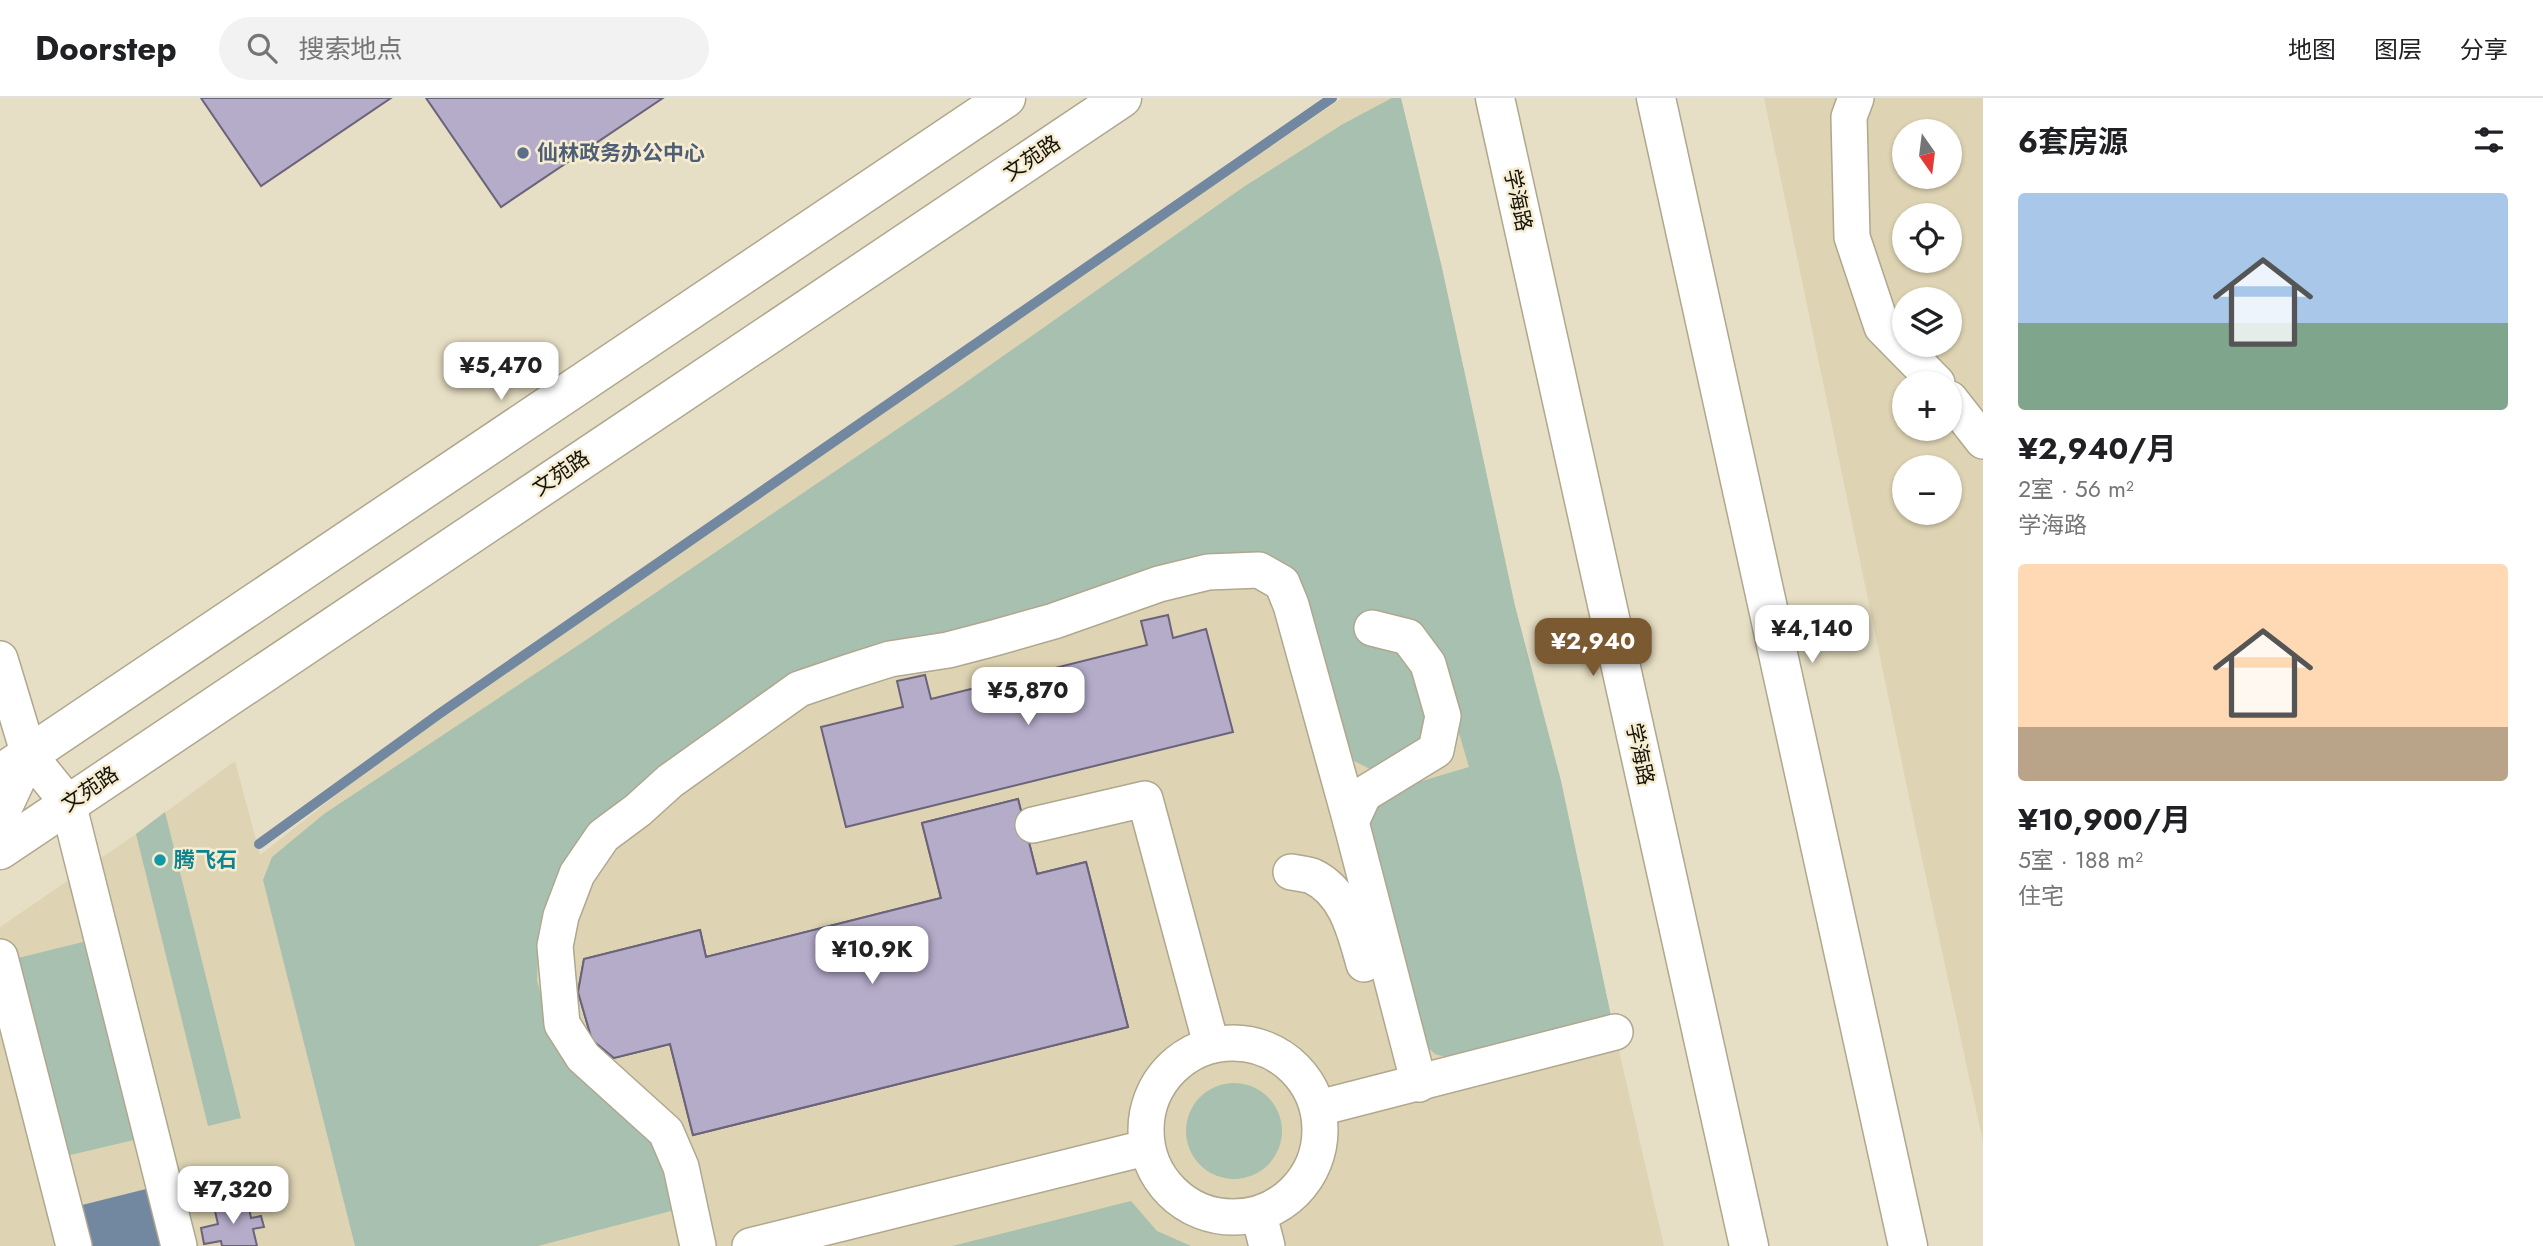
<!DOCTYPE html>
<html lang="zh">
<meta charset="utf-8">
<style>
:root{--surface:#fff;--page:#f2f2f2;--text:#202124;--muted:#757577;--line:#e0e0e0;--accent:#7b5a31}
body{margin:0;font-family:Jost,"Noto Sans SC",sans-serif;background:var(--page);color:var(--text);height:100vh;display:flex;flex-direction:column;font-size:26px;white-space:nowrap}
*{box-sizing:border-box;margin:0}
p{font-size:23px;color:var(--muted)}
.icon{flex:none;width:38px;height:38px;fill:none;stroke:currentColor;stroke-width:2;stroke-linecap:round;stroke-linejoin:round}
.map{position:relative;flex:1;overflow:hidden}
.side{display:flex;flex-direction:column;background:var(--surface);width:560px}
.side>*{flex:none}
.needle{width:46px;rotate:166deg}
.fabs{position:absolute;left:1892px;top:21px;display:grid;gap:14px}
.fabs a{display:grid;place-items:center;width:70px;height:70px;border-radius:50%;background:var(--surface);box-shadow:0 2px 5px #0004;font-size:35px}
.price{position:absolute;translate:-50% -60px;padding:0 16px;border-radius:14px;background:#fff;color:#222;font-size:23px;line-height:46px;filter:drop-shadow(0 2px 4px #0008)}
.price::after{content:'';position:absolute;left:50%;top:42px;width:21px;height:16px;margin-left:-10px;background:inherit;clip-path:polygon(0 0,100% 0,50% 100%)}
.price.current{background:var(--accent);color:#fff}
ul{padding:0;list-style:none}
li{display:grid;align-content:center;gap:14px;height:371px;padding:0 35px}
li span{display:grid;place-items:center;height:217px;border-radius:7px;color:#555}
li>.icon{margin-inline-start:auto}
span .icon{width:126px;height:126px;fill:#fffc;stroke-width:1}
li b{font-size:30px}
h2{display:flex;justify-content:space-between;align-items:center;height:84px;padding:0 35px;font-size:30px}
header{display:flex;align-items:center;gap:42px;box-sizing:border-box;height:98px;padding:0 35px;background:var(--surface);border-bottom:2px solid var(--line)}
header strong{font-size:33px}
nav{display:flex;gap:38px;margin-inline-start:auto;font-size:24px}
.search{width:490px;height:63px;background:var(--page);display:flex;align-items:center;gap:18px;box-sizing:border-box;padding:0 24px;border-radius:38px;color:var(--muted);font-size:26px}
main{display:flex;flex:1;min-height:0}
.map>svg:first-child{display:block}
.built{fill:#ded4b3;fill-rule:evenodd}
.green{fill:#a7c0b0}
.water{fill:#7288a0}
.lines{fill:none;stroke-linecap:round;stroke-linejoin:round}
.stream{stroke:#7288a0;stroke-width:10}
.building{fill:#b5acca;stroke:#6a6379;stroke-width:2}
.minor-casing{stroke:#afa78e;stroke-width:38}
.major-casing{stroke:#afa78e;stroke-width:41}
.minor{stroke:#fff;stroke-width:35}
.major{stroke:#fff;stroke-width:38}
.service-dot{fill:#5c6f8a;stroke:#f5ecd2;stroke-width:2.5}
.culture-dot{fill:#0f9aa8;stroke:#f5ecd2;stroke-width:2.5}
.labels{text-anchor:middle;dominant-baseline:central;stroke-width:5;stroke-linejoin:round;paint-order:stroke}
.service-label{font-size:21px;font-weight:bold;fill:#4e5e75;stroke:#f5ecd2;text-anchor:start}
.street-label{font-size:21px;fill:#16130a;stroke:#f5ecd2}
.culture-label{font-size:21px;font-weight:bold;fill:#0d838f;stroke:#f5ecd2;text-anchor:start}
</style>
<header>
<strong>Doorstep</strong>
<div class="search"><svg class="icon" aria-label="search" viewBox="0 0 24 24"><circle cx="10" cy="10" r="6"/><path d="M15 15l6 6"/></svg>搜索地点</div>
<nav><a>地图</a><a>图层</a><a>分享</a></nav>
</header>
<main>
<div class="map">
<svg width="1983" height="1148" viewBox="0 0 1983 1148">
<rect width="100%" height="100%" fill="#e7dfc5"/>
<g class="built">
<polygon points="1342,0 1401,0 1442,170 1515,508 1561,683 1611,918 1664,1148 0,1148 0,829 136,736 235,663 260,757 439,616"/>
<path d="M1764 0H1983V1044L1915 728ZM1904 33H1950V79H1904ZM1904 117H1950V163H1904ZM1904 201H1950V247H1904ZM1904 285H1950V331H1904ZM1904 369H1950V415H1904Z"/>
</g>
<g class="green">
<polygon points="1392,0 1401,0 1442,170 1515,508 1561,683 1611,918 1452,961 1435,956 1421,943 1368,730 1372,704 1388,693 1469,669 1436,557 1389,520 1355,521 1362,545 1392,547 1410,559 1428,610 1428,639 1374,673 1354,663 1346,646 1286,472 1110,491 797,578 734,615 663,671 563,775 539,830 537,882 552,941 649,1030 671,1094 671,1113 538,1148 355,1148 263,782 272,759 324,716 580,546 952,294 1245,88 1343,26"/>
<polygon points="165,714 241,1020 208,1028 136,736"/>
<polygon points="91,842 138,1041 62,1059 14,861"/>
<circle cx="1234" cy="1033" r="48"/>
<polygon points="1131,1103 1157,1133 1191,1148 952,1148"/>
</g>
<polygon class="water" points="154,1089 169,1148 88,1148 78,1108"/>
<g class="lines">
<polyline class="stream" points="259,746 439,616 1332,0"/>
</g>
<g class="building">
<polygon points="201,0 391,0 261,88"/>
<polygon points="426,0 663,0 501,109"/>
<polygon points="1168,517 1173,540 1206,531 1233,634 846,729 821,629 903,609 897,583 925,577 931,601 1147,547 1141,523"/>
<polygon points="1018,701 1037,776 1086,764 1128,929 693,1037 670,946 614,960 592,942 578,894 584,861 700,832 706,859 941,800 922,725"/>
<polygon points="1018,701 1037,776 1086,764 1128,929 693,1037 670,946 614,960 592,942 578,894 584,861 700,832 706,859 941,800 922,725"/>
<polygon points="247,1101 251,1120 261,1118 264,1129 253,1131 257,1148 222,1148 221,1143 204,1146 201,1130 218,1126 214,1109"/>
</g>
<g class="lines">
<g class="minor-casing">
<g id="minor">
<polyline points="1856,0 1849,19 1852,139 1882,229 1937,285"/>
<polyline points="1950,301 1983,343"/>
<polyline points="0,561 29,657 68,705 179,1148"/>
<polyline points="0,719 29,657"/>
<polyline points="1351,724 1364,696 1436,652 1443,618 1428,566 1408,539 1372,530"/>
<polyline points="1033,727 1145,701 1211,946"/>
<path d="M1291 774C1297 775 1306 776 1312 778 1346 794 1355 834 1364 866"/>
<polyline points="0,859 74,1148"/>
<circle cx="1233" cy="1032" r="87"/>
<polyline points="1319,1010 1615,934"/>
<polyline points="1259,1117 1267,1148"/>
<polyline points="698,1148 681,1069 666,1034 583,959 562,926 555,848 561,818 577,776 603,738 638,712 670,683 799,591 849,574 890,561 948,552 994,540 1054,523 1159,486 1208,474 1259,472 1282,485 1291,507 1351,724 1419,986"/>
<polyline points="750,1148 1145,1050"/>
</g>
</g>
<g class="major-casing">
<g id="major">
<polyline points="1495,0 1749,1148"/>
<polyline points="1656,0 1908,1148"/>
<polyline points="0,676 1006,0"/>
<polyline points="0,752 1122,0"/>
</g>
</g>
<use href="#minor" class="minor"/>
<use href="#major" class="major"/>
</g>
<circle class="service-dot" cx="523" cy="55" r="7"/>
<circle class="culture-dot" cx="160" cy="762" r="7"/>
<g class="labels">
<g class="service-label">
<text x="537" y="55">仙林政务办公中心</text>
</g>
<g class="street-label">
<text transform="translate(1032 60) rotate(-34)">文苑路</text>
<text transform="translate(1518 102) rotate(78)">学海路</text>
<text transform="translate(561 375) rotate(-34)">文苑路</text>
<text transform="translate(1640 656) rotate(78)">学海路</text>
<text transform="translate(90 691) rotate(-34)">文苑路</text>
</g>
<g class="culture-label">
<text x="174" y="762">腾飞石</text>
</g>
</g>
</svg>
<div class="fabs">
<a><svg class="needle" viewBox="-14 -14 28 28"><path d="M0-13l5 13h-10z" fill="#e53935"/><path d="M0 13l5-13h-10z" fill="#757577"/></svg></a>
<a><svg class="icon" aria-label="locate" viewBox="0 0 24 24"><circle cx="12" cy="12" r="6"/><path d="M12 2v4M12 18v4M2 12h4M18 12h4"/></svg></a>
<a><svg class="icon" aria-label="layers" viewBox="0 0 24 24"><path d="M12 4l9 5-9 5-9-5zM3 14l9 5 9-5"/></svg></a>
<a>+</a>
<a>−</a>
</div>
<b class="price" style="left:501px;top:304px">¥5,470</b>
<b class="price" style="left:1812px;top:567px">¥4,140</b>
<b class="price current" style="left:1593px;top:580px">¥2,940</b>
<b class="price" style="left:1028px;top:629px">¥5,870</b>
<b class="price" style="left:872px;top:888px">¥10.9K</b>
<b class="price" style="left:233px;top:1128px">¥7,320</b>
</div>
<section class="side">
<h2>6套房源<svg class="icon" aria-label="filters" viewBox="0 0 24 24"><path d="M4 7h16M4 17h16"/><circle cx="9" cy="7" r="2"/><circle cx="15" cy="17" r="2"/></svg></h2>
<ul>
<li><span style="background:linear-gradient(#a9c7e8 60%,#7fa58c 0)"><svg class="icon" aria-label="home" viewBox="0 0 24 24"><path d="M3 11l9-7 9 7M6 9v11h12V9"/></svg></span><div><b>¥2,940/月</b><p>2室 · 56 m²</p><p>学海路</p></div></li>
<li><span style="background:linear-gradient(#ffd9b3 75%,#b9a48a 0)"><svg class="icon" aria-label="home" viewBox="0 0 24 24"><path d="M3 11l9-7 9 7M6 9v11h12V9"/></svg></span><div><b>¥10,900/月</b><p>5室 · 188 m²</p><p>住宅</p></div></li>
</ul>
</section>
</main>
